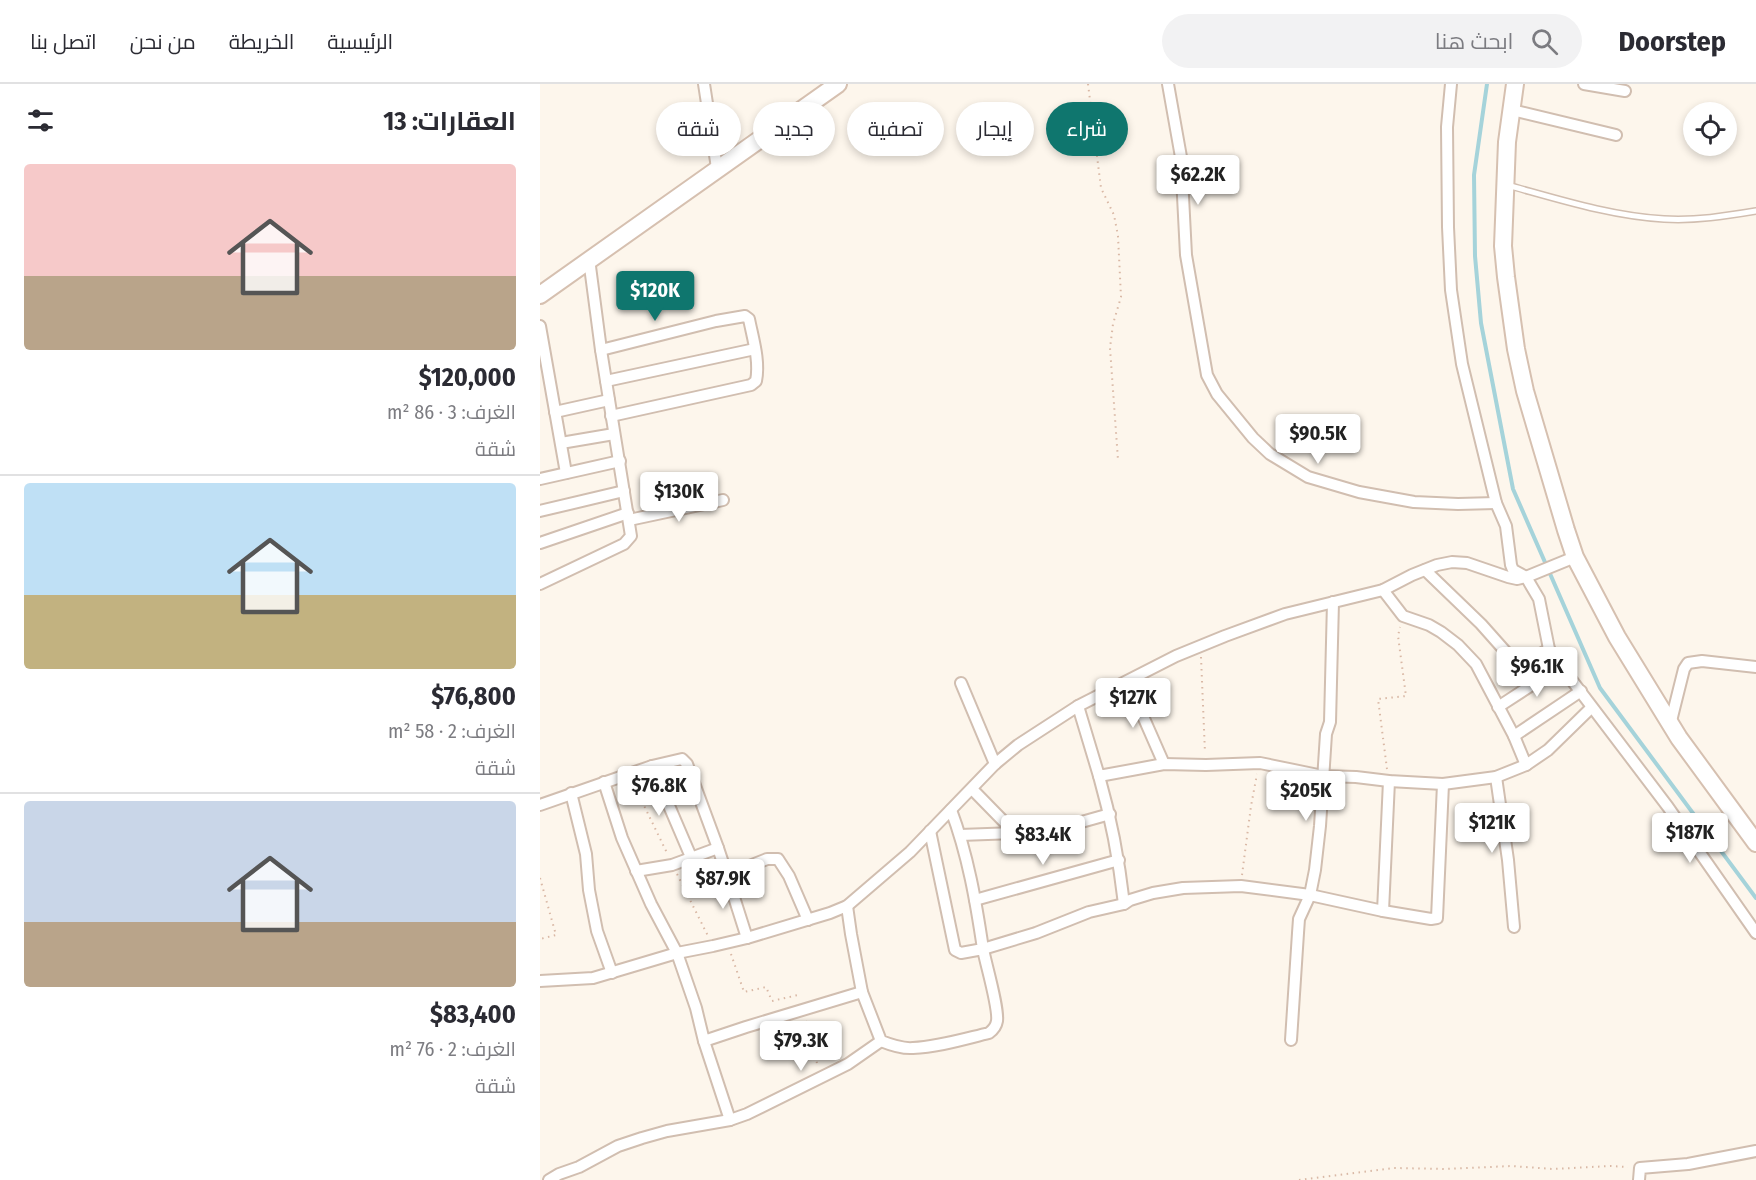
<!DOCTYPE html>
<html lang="ar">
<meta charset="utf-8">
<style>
:root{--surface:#fff;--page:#f2f2f3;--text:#2b2b33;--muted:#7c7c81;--line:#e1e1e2;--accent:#0f766e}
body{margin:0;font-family:"Fira Sans Condensed",Cairo,sans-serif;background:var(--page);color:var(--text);direction:rtl;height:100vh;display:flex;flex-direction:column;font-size:22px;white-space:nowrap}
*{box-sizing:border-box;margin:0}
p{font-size:20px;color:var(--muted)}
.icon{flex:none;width:33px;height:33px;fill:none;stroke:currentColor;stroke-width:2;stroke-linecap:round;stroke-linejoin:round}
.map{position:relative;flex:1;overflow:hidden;direction:ltr}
.sheet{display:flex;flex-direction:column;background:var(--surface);width:540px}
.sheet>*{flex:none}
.hud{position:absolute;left:18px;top:18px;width:570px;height:54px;direction:rtl;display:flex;gap:12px}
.buttons{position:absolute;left:1143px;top:18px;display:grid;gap:12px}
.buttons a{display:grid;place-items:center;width:54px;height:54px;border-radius:50%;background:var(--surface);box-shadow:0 3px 9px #0003;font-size:30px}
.price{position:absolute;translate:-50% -51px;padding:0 14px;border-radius:6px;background:#fff;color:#222;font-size:20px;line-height:39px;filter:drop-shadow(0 2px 3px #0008)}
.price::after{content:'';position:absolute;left:50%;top:36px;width:18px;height:14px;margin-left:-9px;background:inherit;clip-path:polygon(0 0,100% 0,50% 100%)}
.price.selected{background:var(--accent);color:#fff}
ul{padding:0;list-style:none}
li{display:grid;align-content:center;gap:12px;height:318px;padding:0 24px}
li+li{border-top:2px solid var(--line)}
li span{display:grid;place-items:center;height:186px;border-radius:6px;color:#555}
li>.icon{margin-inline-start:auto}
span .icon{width:108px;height:108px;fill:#fffc;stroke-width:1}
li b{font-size:26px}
h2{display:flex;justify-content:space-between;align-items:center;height:72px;padding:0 24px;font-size:26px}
.chip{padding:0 21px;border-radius:27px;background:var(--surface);box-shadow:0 3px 9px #0003;font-size:21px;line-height:54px}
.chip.selected{background:var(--accent);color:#fff}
header{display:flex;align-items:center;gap:36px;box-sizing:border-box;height:84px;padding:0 30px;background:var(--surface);border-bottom:2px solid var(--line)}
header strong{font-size:28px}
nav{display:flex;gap:33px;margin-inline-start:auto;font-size:21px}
.search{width:420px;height:54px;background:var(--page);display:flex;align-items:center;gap:15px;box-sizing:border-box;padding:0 21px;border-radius:33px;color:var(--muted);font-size:22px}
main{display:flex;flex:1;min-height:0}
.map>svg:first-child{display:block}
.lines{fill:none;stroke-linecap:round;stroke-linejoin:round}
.stream{stroke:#a5d3da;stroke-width:4}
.lane-casing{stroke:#d1beb0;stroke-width:8}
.street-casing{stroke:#d1beb0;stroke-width:14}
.secondary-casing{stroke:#d6c0b0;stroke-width:20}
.path{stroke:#d9b8a5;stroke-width:2;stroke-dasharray:1.5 4.5;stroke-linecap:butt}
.lane{stroke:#fff;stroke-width:5}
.street{stroke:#fff;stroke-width:10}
.secondary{stroke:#fff;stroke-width:16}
</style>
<header>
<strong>Doorstep</strong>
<div class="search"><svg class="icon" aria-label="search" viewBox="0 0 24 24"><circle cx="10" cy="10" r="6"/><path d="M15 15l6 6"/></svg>ابحث هنا</div>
<nav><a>الرئيسية</a><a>الخريطة</a><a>من نحن</a><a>اتصل بنا</a></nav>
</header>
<main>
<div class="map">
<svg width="1216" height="1096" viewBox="0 0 1216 1096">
<rect width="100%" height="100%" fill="#fdf6ec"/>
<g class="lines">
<polyline class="stream" points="947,0 934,91 935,172 941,239 973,405 1060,604 1216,814"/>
<g class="lane-casing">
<path id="lane" d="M967 101C1018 115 1071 132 1124 135 1155 137 1186 132 1216 127"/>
</g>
<g class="street-casing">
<g id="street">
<polyline points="164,0 177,84"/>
<polyline points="628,0 641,73 646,171 667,291 677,310 713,354 730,370 768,393 819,408 874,418 918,420 956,419"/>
<polyline points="911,0 907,43 908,143 911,206 922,280 956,419 966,442 971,481 973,486 986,493 999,515 1009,565 1021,582 1128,723 1216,849"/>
<polyline points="1044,0 1085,7"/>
<polyline points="972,26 1076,51"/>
<polyline points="0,242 26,389"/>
<path d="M61 266 176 237 205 232 209 235C213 255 220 277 216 297L211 301 71 332"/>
<polyline points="66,297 215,265"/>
<polyline points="15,328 69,316"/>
<polyline points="21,359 74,350"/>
<polyline points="0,395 80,377"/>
<polyline points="0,427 84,407"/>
<polyline points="89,436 183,416"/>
<polyline points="0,459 88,429"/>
<polyline points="885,486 941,540 973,576 984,580 1009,565"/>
<polyline points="0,500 84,460 91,452 61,266 49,175"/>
<polyline points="843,506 863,532 889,541 901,548 918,561 936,580 974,652 986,681"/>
<polyline points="588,598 624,680"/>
<polyline points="421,599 455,680"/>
<polyline points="538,622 559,692 624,680 666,681 720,679 783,692 816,693 849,697 903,700 956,693 986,681 1008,666 1051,624"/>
<polyline points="958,623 1021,582"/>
<polyline points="1130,641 1144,585 1148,579 1162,577 1216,583"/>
<polyline points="974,652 1041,607"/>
<polyline points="112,682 151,773"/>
<path d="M559 692C571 734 579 776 584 820"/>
<polyline points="956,693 968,776 974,843"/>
<polyline points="64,698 82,754 111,820 137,869 156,924 164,957 206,943 322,908"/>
<polyline points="432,705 475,749"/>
<polyline points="31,709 46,770 49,806 57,847 72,889"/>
<polyline points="0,721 112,682 142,675 147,680 178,764 132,781 96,787"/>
<path d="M390 747 415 866 421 869 443 865C436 818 428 771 411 726"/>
<polyline points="420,751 475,749 520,744 570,730"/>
<polyline points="178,764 187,791 227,775 238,775 249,792 268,836"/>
<polyline points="187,791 207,854"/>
<polyline points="435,816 579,776"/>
<path d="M307 822 311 850 322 908 341 957C351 961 362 965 373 964 398 963 424 955 449 949 453 946 456 943 457 937 459 924 446 881 443 865L496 849 549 828 584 820 590 816 613 809 643 804 701 802 770 811 843 827 891 835 897 834 903 700"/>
<polyline points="843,827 849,697"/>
<polyline points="0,897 53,894 137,869 173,862 207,854 290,829 307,822 370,768 455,680 478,661 538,622 636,572 685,552 745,530 843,506 872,491 897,481 912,478 927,479 968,493 977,495 986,493 1035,473"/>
<polyline points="751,956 758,849 759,835 770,811 775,786 780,742 786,650 790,638 793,518"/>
<polyline points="164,957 190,1036"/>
<polyline points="9,1096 19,1090 39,1083 78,1062 102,1054 127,1047 190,1036 207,1030 308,980 341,957"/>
<polyline points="1099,1096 1100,1084 1148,1080 1216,1067"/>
</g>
</g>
<g class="secondary-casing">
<g id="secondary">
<polyline points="975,0 967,58 963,162 966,193 976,265 985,307 1026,446 1035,473 1077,553 1139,654 1216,759"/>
<polyline points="0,211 298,0"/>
</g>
</g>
<g class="path">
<polyline points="548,0 561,104 574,131 578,152 581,213 573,240 570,264 578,376"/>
<polyline points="661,573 665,669"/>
<polyline points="847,685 838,615 866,612 858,552 860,543"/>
<polyline points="94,701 128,771"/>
<polyline points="137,790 168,852"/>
<polyline points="702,791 711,722 717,690"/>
<polyline points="0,794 16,851 0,855"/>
<polyline points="191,870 204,908 226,903 232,917 258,911 259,914"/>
<polyline points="266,937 278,983"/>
<polyline points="759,1096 854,1084 905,1085 971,1082 1013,1085 1070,1082 1088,1083"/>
</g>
<use href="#lane" class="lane"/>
<use href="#street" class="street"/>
<use href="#secondary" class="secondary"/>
</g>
</svg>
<div class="buttons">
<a><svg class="icon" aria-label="locate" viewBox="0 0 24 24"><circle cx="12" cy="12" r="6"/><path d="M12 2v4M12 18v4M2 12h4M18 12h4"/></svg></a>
</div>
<b class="price" style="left:658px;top:122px">$62.2K</b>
<b class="price selected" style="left:115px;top:238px">$120K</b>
<b class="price" style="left:778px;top:381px">$90.5K</b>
<b class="price" style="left:139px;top:439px">$130K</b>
<b class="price" style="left:997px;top:614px">$96.1K</b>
<b class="price" style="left:593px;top:645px">$127K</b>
<b class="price" style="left:119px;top:733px">$76.8K</b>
<b class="price" style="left:766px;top:738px">$205K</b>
<b class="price" style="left:952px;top:770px">$121K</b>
<b class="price" style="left:1150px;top:780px">$187K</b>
<b class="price" style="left:503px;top:782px">$83.4K</b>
<b class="price" style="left:183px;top:826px">$87.9K</b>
<b class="price" style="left:261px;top:988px">$79.3K</b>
<div class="hud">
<a class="chip selected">شراء</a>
<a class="chip">إيجار</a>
<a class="chip">تصفية</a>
<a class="chip">جديد</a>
<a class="chip">شقة</a>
</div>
</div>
<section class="sheet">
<h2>العقارات: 13<svg class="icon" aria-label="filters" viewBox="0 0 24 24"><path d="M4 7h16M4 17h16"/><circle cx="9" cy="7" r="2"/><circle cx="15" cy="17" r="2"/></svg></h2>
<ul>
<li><span style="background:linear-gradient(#f6c9c9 60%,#b9a48a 0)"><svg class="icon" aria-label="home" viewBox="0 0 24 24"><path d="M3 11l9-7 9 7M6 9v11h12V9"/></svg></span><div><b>$120,000</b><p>الغرف: 3 · 86 m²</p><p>شقة</p></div></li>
<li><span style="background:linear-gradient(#bfe0f5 60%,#c2b280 0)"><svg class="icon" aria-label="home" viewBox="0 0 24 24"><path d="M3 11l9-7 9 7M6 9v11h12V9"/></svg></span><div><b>$76,800</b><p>الغرف: 2 · 58 m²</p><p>شقة</p></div></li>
<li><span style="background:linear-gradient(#c9d6e8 65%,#b9a48a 0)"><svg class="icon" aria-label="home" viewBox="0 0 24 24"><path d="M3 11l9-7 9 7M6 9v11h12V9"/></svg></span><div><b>$83,400</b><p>الغرف: 2 · 76 m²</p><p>شقة</p></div></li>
</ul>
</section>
</main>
